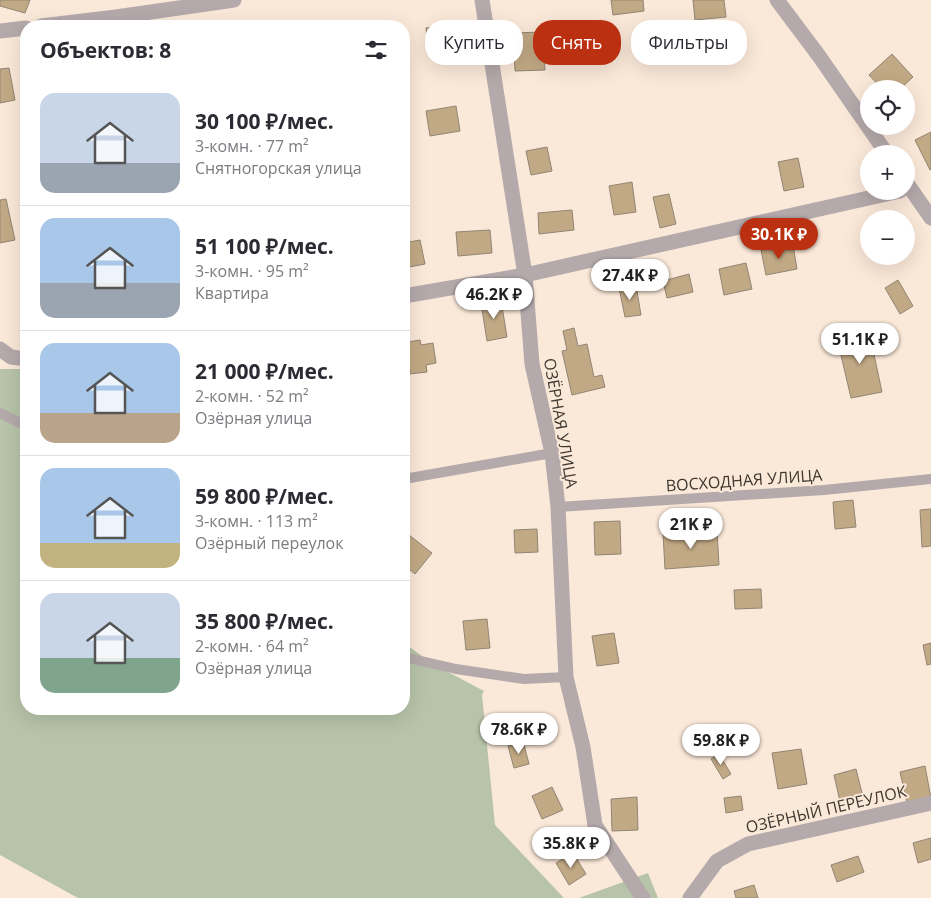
<!DOCTYPE html>
<html lang="ru">
<meta charset="utf-8">
<style>
:root{--surface:#fff;--page:#f7f7f7;--text:#2b2b33;--muted:#7c7c81;--line:#e1e1e2;--accent:#bb3010}
body{margin:0;font-family:"Open Sans",sans-serif;background:var(--page);color:var(--text);height:100vh;display:flex;flex-direction:column;font-size:19px;white-space:nowrap}
*{box-sizing:border-box;margin:0}
p{font-size:16px;color:var(--muted)}
.icon{flex:none;width:28px;height:28px;fill:none;stroke:currentColor;stroke-width:2;stroke-linecap:round;stroke-linejoin:round}
.map{position:relative;flex:1;overflow:hidden}
.drawer{position:absolute;left:20px;top:20px;width:390px;height:695px;display:flex;flex-direction:column;background:var(--surface);border-radius:20px;box-shadow:0 5px 20px #0002}
.drawer>*{flex:none}
.guide{position:absolute;left:425px;top:20px;width:430px;height:45px;display:flex;gap:10px}
.tools{position:absolute;left:860px;top:80px;display:grid;gap:10px}
.tools a{display:grid;place-items:center;width:55px;height:55px;border-radius:50%;background:var(--surface);box-shadow:0 5px 20px #0002;font-size:25px}
.price{position:absolute;translate:-50% -42px;padding:0 11px;border-radius:18px;background:#fff;color:#222;font-size:16px;line-height:32px;filter:drop-shadow(0 1px 2px #0008)}
.price::after{content:'';position:absolute;left:50%;top:30px;width:15px;height:11px;margin-left:-8px;background:inherit;clip-path:polygon(0 0,100% 0,50% 100%)}
.price.on{background:var(--accent);color:#fff}
ul{padding:0;list-style:none}
li{display:flex;align-items:center;gap:15px;height:125px;padding:0 20px}
li+li{border-top:1px solid var(--line)}
li span{display:grid;place-items:center;flex:none;width:140px;height:100px;border-radius:15px;color:#555}
li>.icon{margin-inline-start:auto}
span .icon{width:60px;height:60px;fill:#fffc;stroke-width:1}
li b{font-size:21px}
h2{display:flex;justify-content:space-between;align-items:center;height:60px;padding:0 20px;font-size:21px}
.pill{padding:0 18px;border-radius:20px;background:var(--surface);box-shadow:0 5px 20px #0002;font-size:18px;line-height:45px}
.pill.on{background:var(--accent);color:#fff}
.map>svg:first-child{display:block}
.green{fill:#b7c4a9}
.building{fill:#c2a985;stroke:#918574}
.lines{fill:none;stroke-linecap:round;stroke-linejoin:round}
.lane{stroke:#b4a9ab;stroke-width:10}
.street{stroke:#b4a9ab;stroke-width:15}
.labels{text-anchor:middle;dominant-baseline:central;stroke-width:4;stroke-linejoin:round;paint-order:stroke}
.street-label{font-size:16px;fill:#3f3831;stroke:#fae8d8}
</style>
<div class="map">
<svg width="931" height="898" viewBox="0 0 931 898">
<rect width="100%" height="100%" fill="#fae8d8"/>
<g class="green">
<polygon points="0,369 26,369 26,709 404,709 404,643 433,664 484,691 482,695 495,825 564,898 78,898 0,855"/>
<polygon points="648,873 658,898 579,898"/>
</g>
<g class="building">
<polygon points="0,0 30,0 25,13 0,6"/>
<polygon points="611,0 643,0 644,11 613,15"/>
<polygon points="693,0 724,0 726,17 695,20"/>
<polygon points="449,25 453,53 429,56 426,28"/>
<polygon points="543,32 545,70 515,71 513,33"/>
<polygon points="892,54 913,77 900,89 882,89 869,75"/>
<polygon points="9,68 15,100 0,103 0,69"/>
<polygon points="456,106 460,131 430,136 426,111"/>
<polygon points="931,132 931,169 930,170 915,140"/>
<polygon points="547,147 552,171 531,175 526,151"/>
<polygon points="798,158 804,187 784,191 778,162"/>
<polygon points="632,182 636,212 614,215 609,186"/>
<polygon points="669,194 676,224 660,228 653,197"/>
<polygon points="6,199 15,240 0,243 0,200"/>
<polygon points="572,210 574,230 539,234 538,213"/>
<polygon points="490,230 492,253 458,256 456,232"/>
<polygon points="420,240 425,264 404,268 404,243"/>
<polygon points="793,245 797,269 766,275 761,250"/>
<polygon points="746,263 752,289 724,295 719,269"/>
<polygon points="689,274 693,292 667,298 663,281"/>
<polygon points="898,280 913,306 900,314 885,288"/>
<polygon points="636,285 641,315 625,317 619,288"/>
<polygon points="501,300 507,337 487,341 481,303"/>
<polygon points="574,328 578,346 587,344 594,377 602,375 605,387 572,395 562,351 567,350 563,331"/>
<polygon points="869,331 882,392 851,398 837,338"/>
<polygon points="404,334 405,334 407,342 420,340 421,345 433,343 436,363 426,365 427,372 410,374 410,369 404,370"/>
<polygon points="853,500 856,527 835,529 833,502"/>
<polygon points="931,509 931,546 922,547 920,510"/>
<polygon points="620,521 621,554 595,555 594,522"/>
<polygon points="537,529 538,552 515,553 514,530"/>
<polygon points="717,530 719,565 665,569 663,534"/>
<polygon points="404,531 432,553 415,574 404,565"/>
<polygon points="761,589 762,608 735,609 734,590"/>
<polygon points="487,619 490,648 466,650 463,621"/>
<polygon points="614,633 619,663 597,666 592,636"/>
<polygon points="931,643 931,664 927,665 923,645"/>
<polygon points="523,741 529,764 514,768 508,746"/>
<polygon points="801,749 807,784 778,789 772,753"/>
<polygon points="719,754 731,774 723,779 711,759"/>
<polygon points="925,766 931,798 907,803 900,772"/>
<polygon points="856,769 864,801 841,806 834,775"/>
<polygon points="552,787 563,810 542,819 532,796"/>
<polygon points="741,796 743,810 726,813 724,798"/>
<polygon points="637,797 638,830 612,831 611,799"/>
<polygon points="931,838 931,859 918,863 913,843"/>
<polygon points="573,853 586,874 569,885 556,863"/>
<polygon points="858,856 864,872 837,882 831,865"/>
<polygon points="754,885 758,898 736,898 734,891"/>
</g>
<g class="lines">
<g class="lane">
<polyline points="0,413 26,426"/>
<polyline points="404,479 552,453"/>
<polyline points="558,507 824,490 931,479"/>
<polyline points="404,657 456,669 524,679 566,677"/>
</g>
<g class="street">
<polyline points="482,0 525,275 532,364 552,453 558,507 566,677 583,747 595,825 643,898"/>
<polyline points="777,0 819,56 887,154"/>
<polyline points="41,26 116,17 234,0"/>
<polyline points="0,31 26,28"/>
<polyline points="906,182 931,218"/>
<polyline points="404,296 525,275 900,191"/>
<polyline points="0,349 11,357 26,359"/>
<polyline points="690,898 717,861 748,844 931,803"/>
</g>
</g>
<g class="labels">
<g class="street-label">
<text transform="translate(561 423) rotate(80)">ОЗЁРНАЯ УЛИЦА</text>
<text transform="translate(744 480) rotate(-4)">ВОСХОДНАЯ УЛИЦА</text>
<text transform="translate(826 809) rotate(-13)">ОЗЁРНЫЙ ПЕРЕУЛОК</text>
</g>
</g>
</svg>
<div class="tools">
<a><svg class="icon" aria-label="locate" viewBox="0 0 24 24"><circle cx="12" cy="12" r="6"/><path d="M12 2v4M12 18v4M2 12h4M18 12h4"/></svg></a>
<a>+</a>
<a>−</a>
</div>
<b class="price on" style="left:779px;top:260px">30.1K ₽</b>
<b class="price" style="left:630px;top:301px">27.4K ₽</b>
<b class="price" style="left:494px;top:320px">46.2K ₽</b>
<b class="price" style="left:860px;top:365px">51.1K ₽</b>
<b class="price" style="left:691px;top:550px">21K ₽</b>
<b class="price" style="left:519px;top:755px">78.6K ₽</b>
<b class="price" style="left:721px;top:766px">59.8K ₽</b>
<b class="price" style="left:571px;top:869px">35.8K ₽</b>
<div class="guide">
<a class="pill">Купить</a>
<a class="pill on">Снять</a>
<a class="pill">Фильтры</a>
</div>
<section class="drawer">
<h2>Объектов: 8<svg class="icon" aria-label="filters" viewBox="0 0 24 24"><path d="M4 7h16M4 17h16"/><circle cx="9" cy="7" r="2"/><circle cx="15" cy="17" r="2"/></svg></h2>
<ul>
<li><span style="background:linear-gradient(#c9d6e8 70%,#9aa5b1 0)"><svg class="icon" aria-label="home" viewBox="0 0 24 24"><path d="M3 11l9-7 9 7M6 9v11h12V9"/></svg></span><div><b>30 100 ₽/мес.</b><p>3-комн. · 77 m²</p><p>Снятногорская улица</p></div></li>
<li><span style="background:linear-gradient(#a9c7e8 65%,#9aa5b1 0)"><svg class="icon" aria-label="home" viewBox="0 0 24 24"><path d="M3 11l9-7 9 7M6 9v11h12V9"/></svg></span><div><b>51 100 ₽/мес.</b><p>3-комн. · 95 m²</p><p>Квартира</p></div></li>
<li><span style="background:linear-gradient(#a9c7e8 70%,#b9a48a 0)"><svg class="icon" aria-label="home" viewBox="0 0 24 24"><path d="M3 11l9-7 9 7M6 9v11h12V9"/></svg></span><div><b>21 000 ₽/мес.</b><p>2-комн. · 52 m²</p><p>Озёрная улица</p></div></li>
<li><span style="background:linear-gradient(#a9c7e8 75%,#c2b280 0)"><svg class="icon" aria-label="home" viewBox="0 0 24 24"><path d="M3 11l9-7 9 7M6 9v11h12V9"/></svg></span><div><b>59 800 ₽/мес.</b><p>3-комн. · 113 m²</p><p>Озёрный переулок</p></div></li>
<li><span style="background:linear-gradient(#c9d6e8 65%,#7fa58c 0)"><svg class="icon" aria-label="home" viewBox="0 0 24 24"><path d="M3 11l9-7 9 7M6 9v11h12V9"/></svg></span><div><b>35 800 ₽/мес.</b><p>2-комн. · 64 m²</p><p>Озёрная улица</p></div></li>
</ul>
</section>
</div>
